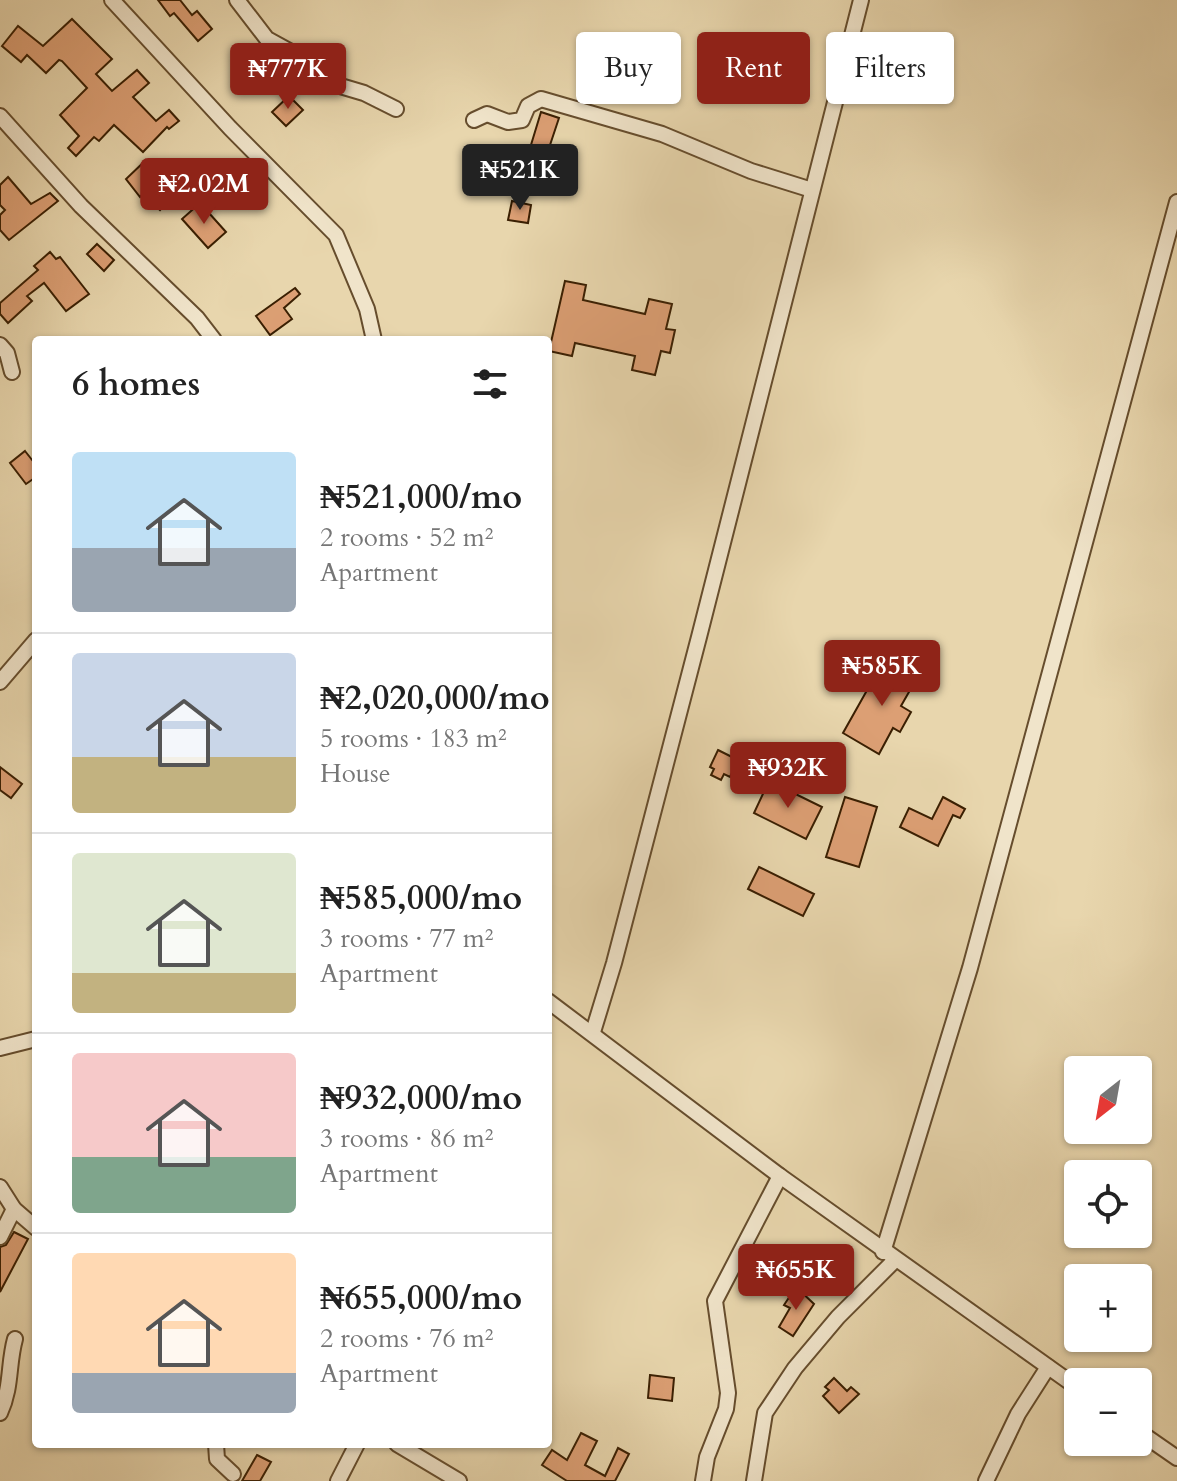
<!DOCTYPE html>
<meta charset="utf-8">
<style>
:root{--surface:#fff;--page:#f6f6f6;--text:#222;--muted:#767676;--line:#e0e0e0;--accent:#8f2418}
body{margin:0;font-family:Cardo,serif;background:var(--page);color:var(--text);height:100vh;display:flex;flex-direction:column;font-size:30px;white-space:nowrap}
*{box-sizing:border-box;margin:0}
p{font-size:26px;color:var(--muted)}
.icon{flex:none;width:44px;height:44px;fill:none;stroke:currentColor;stroke-width:2;stroke-linecap:round;stroke-linejoin:round}
.map{position:relative;flex:1;overflow:hidden}
.panel{position:absolute;left:32px;top:336px;width:520px;height:1112px;display:flex;flex-direction:column;background:var(--surface);border-radius:8px;box-shadow:0 2px 6px #0004}
.panel>*{flex:none}
.hud{position:absolute;left:576px;top:32px;width:480px;height:72px;display:flex;gap:16px}
.needle{width:52px;rotate:211deg}
.fabs{position:absolute;left:1064px;top:1056px;display:grid;gap:16px}
.fabs a{display:grid;place-items:center;width:88px;height:88px;border-radius:8px;background:var(--surface);box-shadow:0 2px 6px #0004;font-size:40px}
.price{position:absolute;translate:-50% -68px;padding:0 18px;border-radius:8px;background:var(--accent);color:#fff;font-size:26px;line-height:52px;filter:drop-shadow(0 2px 4px #0008)}
.price::after{content:'';position:absolute;left:50%;top:48px;width:24px;height:18px;margin-left:-12px;background:inherit;clip-path:polygon(0 0,100% 0,50% 100%)}
.price.selected{background:#222;color:#fff}
ul{padding:0;list-style:none}
li{display:flex;align-items:center;gap:24px;height:200px;padding:0 40px}
li+li{border-top:2px solid var(--line)}
li span{display:grid;place-items:center;flex:none;width:224px;height:160px;border-radius:8px;color:#555}
li>.icon{margin-inline-start:auto}
span .icon{width:96px;height:96px;fill:#fffc;stroke-width:1}
li b{font-size:34px}
h2{display:flex;justify-content:space-between;align-items:center;height:96px;padding:0 40px;font-size:34px}
.pill{padding:0 28px;border-radius:8px;background:var(--surface);box-shadow:0 2px 6px #0004;font-size:28px;line-height:72px}
.pill.selected{background:var(--accent);color:#fff}
.map>svg:first-child{display:block}
.building{fill:#dc9f74;stroke:#3a1f02;stroke-width:2}
.lines{fill:none;stroke-linecap:round;stroke-linejoin:round}
.minor-casing{stroke:#664d2d;stroke-width:18}
.minor{stroke:#f0e4ca;stroke-width:14}
</style>
<div class="map">
<svg width="1177" height="1481" viewBox="0 0 1177 1481">
<rect width="100%" height="100%" fill="#e8d6ad"/>
<filter id="stains"><feTurbulence type="fractalNoise" baseFrequency=".0025" numOctaves="4"/><feColorMatrix values="0 0 0 0 .2 0 0 0 0 .09 0 0 0 0 .02 0 0 0 .5 -.17"/></filter>
<radialGradient id="worn" r=".72"><stop offset=".6" stop-color="#630" stop-opacity="0"/><stop offset="1" stop-color="#630" stop-opacity=".3"/></radialGradient>
<g class="building">
<polygon points="158,0 180,0 192,15 197,11 212,29 198,41 174,13 170,16"/>
<polygon points="72,19 112,59 96,74 112,91 137,70 149,83 133,97 156,121 169,110 179,121 169,129 167,127 143,152 114,125 99,141 94,137 76,156 68,148 79,136 60,115 87,88 62,61 59,60 46,73 27,55 21,62 2,46 18,26 43,46"/>
<polygon points="289,96 303,110 286,126 272,112"/>
<polygon points="541,112 559,118 544,163 527,158"/>
<polygon points="146,160 167,180 184,164 200,181 188,193 182,186 160,210 143,194 140,197 126,179"/>
<polygon points="8,177 31,204 50,193 58,201 9,240 0,230 0,215 5,210 0,205 0,185"/>
<polygon points="512,201 531,205 528,223 508,220"/>
<polygon points="200,203 226,232 208,248 182,219"/>
<polygon points="97,244 114,260 104,271 87,254"/>
<polygon points="50,252 56,259 60,257 89,294 66,311 44,283 27,296 32,301 8,323 0,314 0,303 38,270 34,266"/>
<polygon points="565,281 586,285 583,300 645,314 649,299 672,304 666,329 675,330 670,353 661,351 655,375 632,370 635,356 575,343 572,356 549,351"/>
<polygon points="295,288 300,294 284,308 292,319 270,335 256,316"/>
<polygon points="25,451 36,465 36,477 26,484 10,463"/>
<polygon points="884,660 917,678 901,706 911,712 900,732 893,728 879,754 843,733"/>
<polygon points="718,750 738,760 730,777 724,774 721,780 711,775 714,769 710,767"/>
<polygon points="0,767 22,784 11,798 0,790"/>
<polygon points="769,781 822,807 806,839 754,813"/>
<polygon points="845,797 877,807 859,867 826,857"/>
<polygon points="943,797 965,809 960,818 953,815 938,846 900,827 909,808 932,819"/>
<polygon points="759,867 814,894 803,916 748,889"/>
<polygon points="14,1232 28,1239 0,1292 0,1247 6,1245"/>
<polygon points="796,1287 814,1304 793,1336 779,1327 790,1308 784,1305"/>
<polygon points="650,1375 674,1378 672,1401 648,1398"/>
<polygon points="834,1378 847,1391 851,1387 859,1394 839,1413 823,1396 829,1390 825,1387"/>
<polygon points="581,1433 597,1441 585,1465 605,1476 618,1448 629,1454 615,1481 567,1481 542,1465 552,1450 567,1460"/>
<polygon points="257,1455 271,1462 260,1481 242,1481"/>
</g>
<g class="lines">
<g class="minor-casing">
<g id="minor">
<polyline points="112,0 230,128 336,235 367,309 374,340"/>
<polyline points="237,0 267,39 309,62 337,85 364,93 396,109"/>
<polyline points="0,116 81,206 197,318 214,340"/>
<polyline points="474,120 487,114 508,122 522,120 528,106 541,99 662,134 751,171 812,190"/>
<polyline points="0,345 7,353 12,372"/>
<polyline points="0,682 36,640"/>
<polyline points="548,1001 780,1176 1078,1388"/>
<polyline points="593,1032 614,963 699,637 861,0"/>
<polyline points="0,1048 36,1039"/>
<polyline points="0,1187 14,1209 36,1228"/>
<polyline points="0,1237 14,1209"/>
<polyline points="883,1252 970,968 1177,202"/>
<path d="M0 1413C12 1387 8 1364 15 1339"/>
<polyline points="1138,1431 1177,1458"/>
<polyline points="216,1444 217,1459 233,1474"/>
<polyline points="397,1444 459,1481"/>
<polyline points="338,1481 357,1444"/>
<polyline points="703,1481 707,1457 726,1409 728,1393 715,1301 780,1176"/>
<polyline points="754,1481 765,1413 795,1368 838,1317 895,1260"/>
<polyline points="986,1481 1018,1414 1048,1367"/>
</g>
</g>
<use href="#minor" class="minor"/>
</g>
<rect width="100%" height="100%" filter="url(#stains)"/>
<rect width="100%" height="100%" fill="url(#worn)"/>
</svg>
<div class="fabs">
<a><svg class="needle" viewBox="-14 -14 28 28"><path d="M0-13l5 13h-10z" fill="#e53935"/><path d="M0 13l5-13h-10z" fill="#767676"/></svg></a>
<a><svg class="icon" aria-label="locate" viewBox="0 0 24 24"><circle cx="12" cy="12" r="6"/><path d="M12 2v4M12 18v4M2 12h4M18 12h4"/></svg></a>
<a>+</a>
<a>−</a>
</div>
<b class="price" style="left:288px;top:111px">₦777K</b>
<b class="price selected" style="left:520px;top:212px">₦521K</b>
<b class="price" style="left:204px;top:226px">₦2.02M</b>
<b class="price" style="left:882px;top:708px">₦585K</b>
<b class="price" style="left:788px;top:810px">₦932K</b>
<b class="price" style="left:796px;top:1312px">₦655K</b>
<div class="hud">
<a class="pill">Buy</a>
<a class="pill selected">Rent</a>
<a class="pill">Filters</a>
</div>
<section class="panel">
<h2>6 homes<svg class="icon" aria-label="filters" viewBox="0 0 24 24"><path d="M4 7h16M4 17h16"/><circle cx="9" cy="7" r="2"/><circle cx="15" cy="17" r="2"/></svg></h2>
<ul>
<li><span style="background:linear-gradient(#bfe0f5 60%,#9aa5b1 0)"><svg class="icon" aria-label="home" viewBox="0 0 24 24"><path d="M3 11l9-7 9 7M6 9v11h12V9"/></svg></span><div><b>₦521,000/mo</b><p>2 rooms · 52 m²</p><p>Apartment</p></div></li>
<li><span style="background:linear-gradient(#c9d6e8 65%,#c2b280 0)"><svg class="icon" aria-label="home" viewBox="0 0 24 24"><path d="M3 11l9-7 9 7M6 9v11h12V9"/></svg></span><div><b>₦2,020,000/mo</b><p>5 rooms · 183 m²</p><p>House</p></div></li>
<li><span style="background:linear-gradient(#dfe7d0 75%,#c2b280 0)"><svg class="icon" aria-label="home" viewBox="0 0 24 24"><path d="M3 11l9-7 9 7M6 9v11h12V9"/></svg></span><div><b>₦585,000/mo</b><p>3 rooms · 77 m²</p><p>Apartment</p></div></li>
<li><span style="background:linear-gradient(#f6c9c9 65%,#7fa58c 0)"><svg class="icon" aria-label="home" viewBox="0 0 24 24"><path d="M3 11l9-7 9 7M6 9v11h12V9"/></svg></span><div><b>₦932,000/mo</b><p>3 rooms · 86 m²</p><p>Apartment</p></div></li>
<li><span style="background:linear-gradient(#ffd9b3 75%,#9aa5b1 0)"><svg class="icon" aria-label="home" viewBox="0 0 24 24"><path d="M3 11l9-7 9 7M6 9v11h12V9"/></svg></span><div><b>₦655,000/mo</b><p>2 rooms · 76 m²</p><p>Apartment</p></div></li>
</ul>
</section>
</div>
